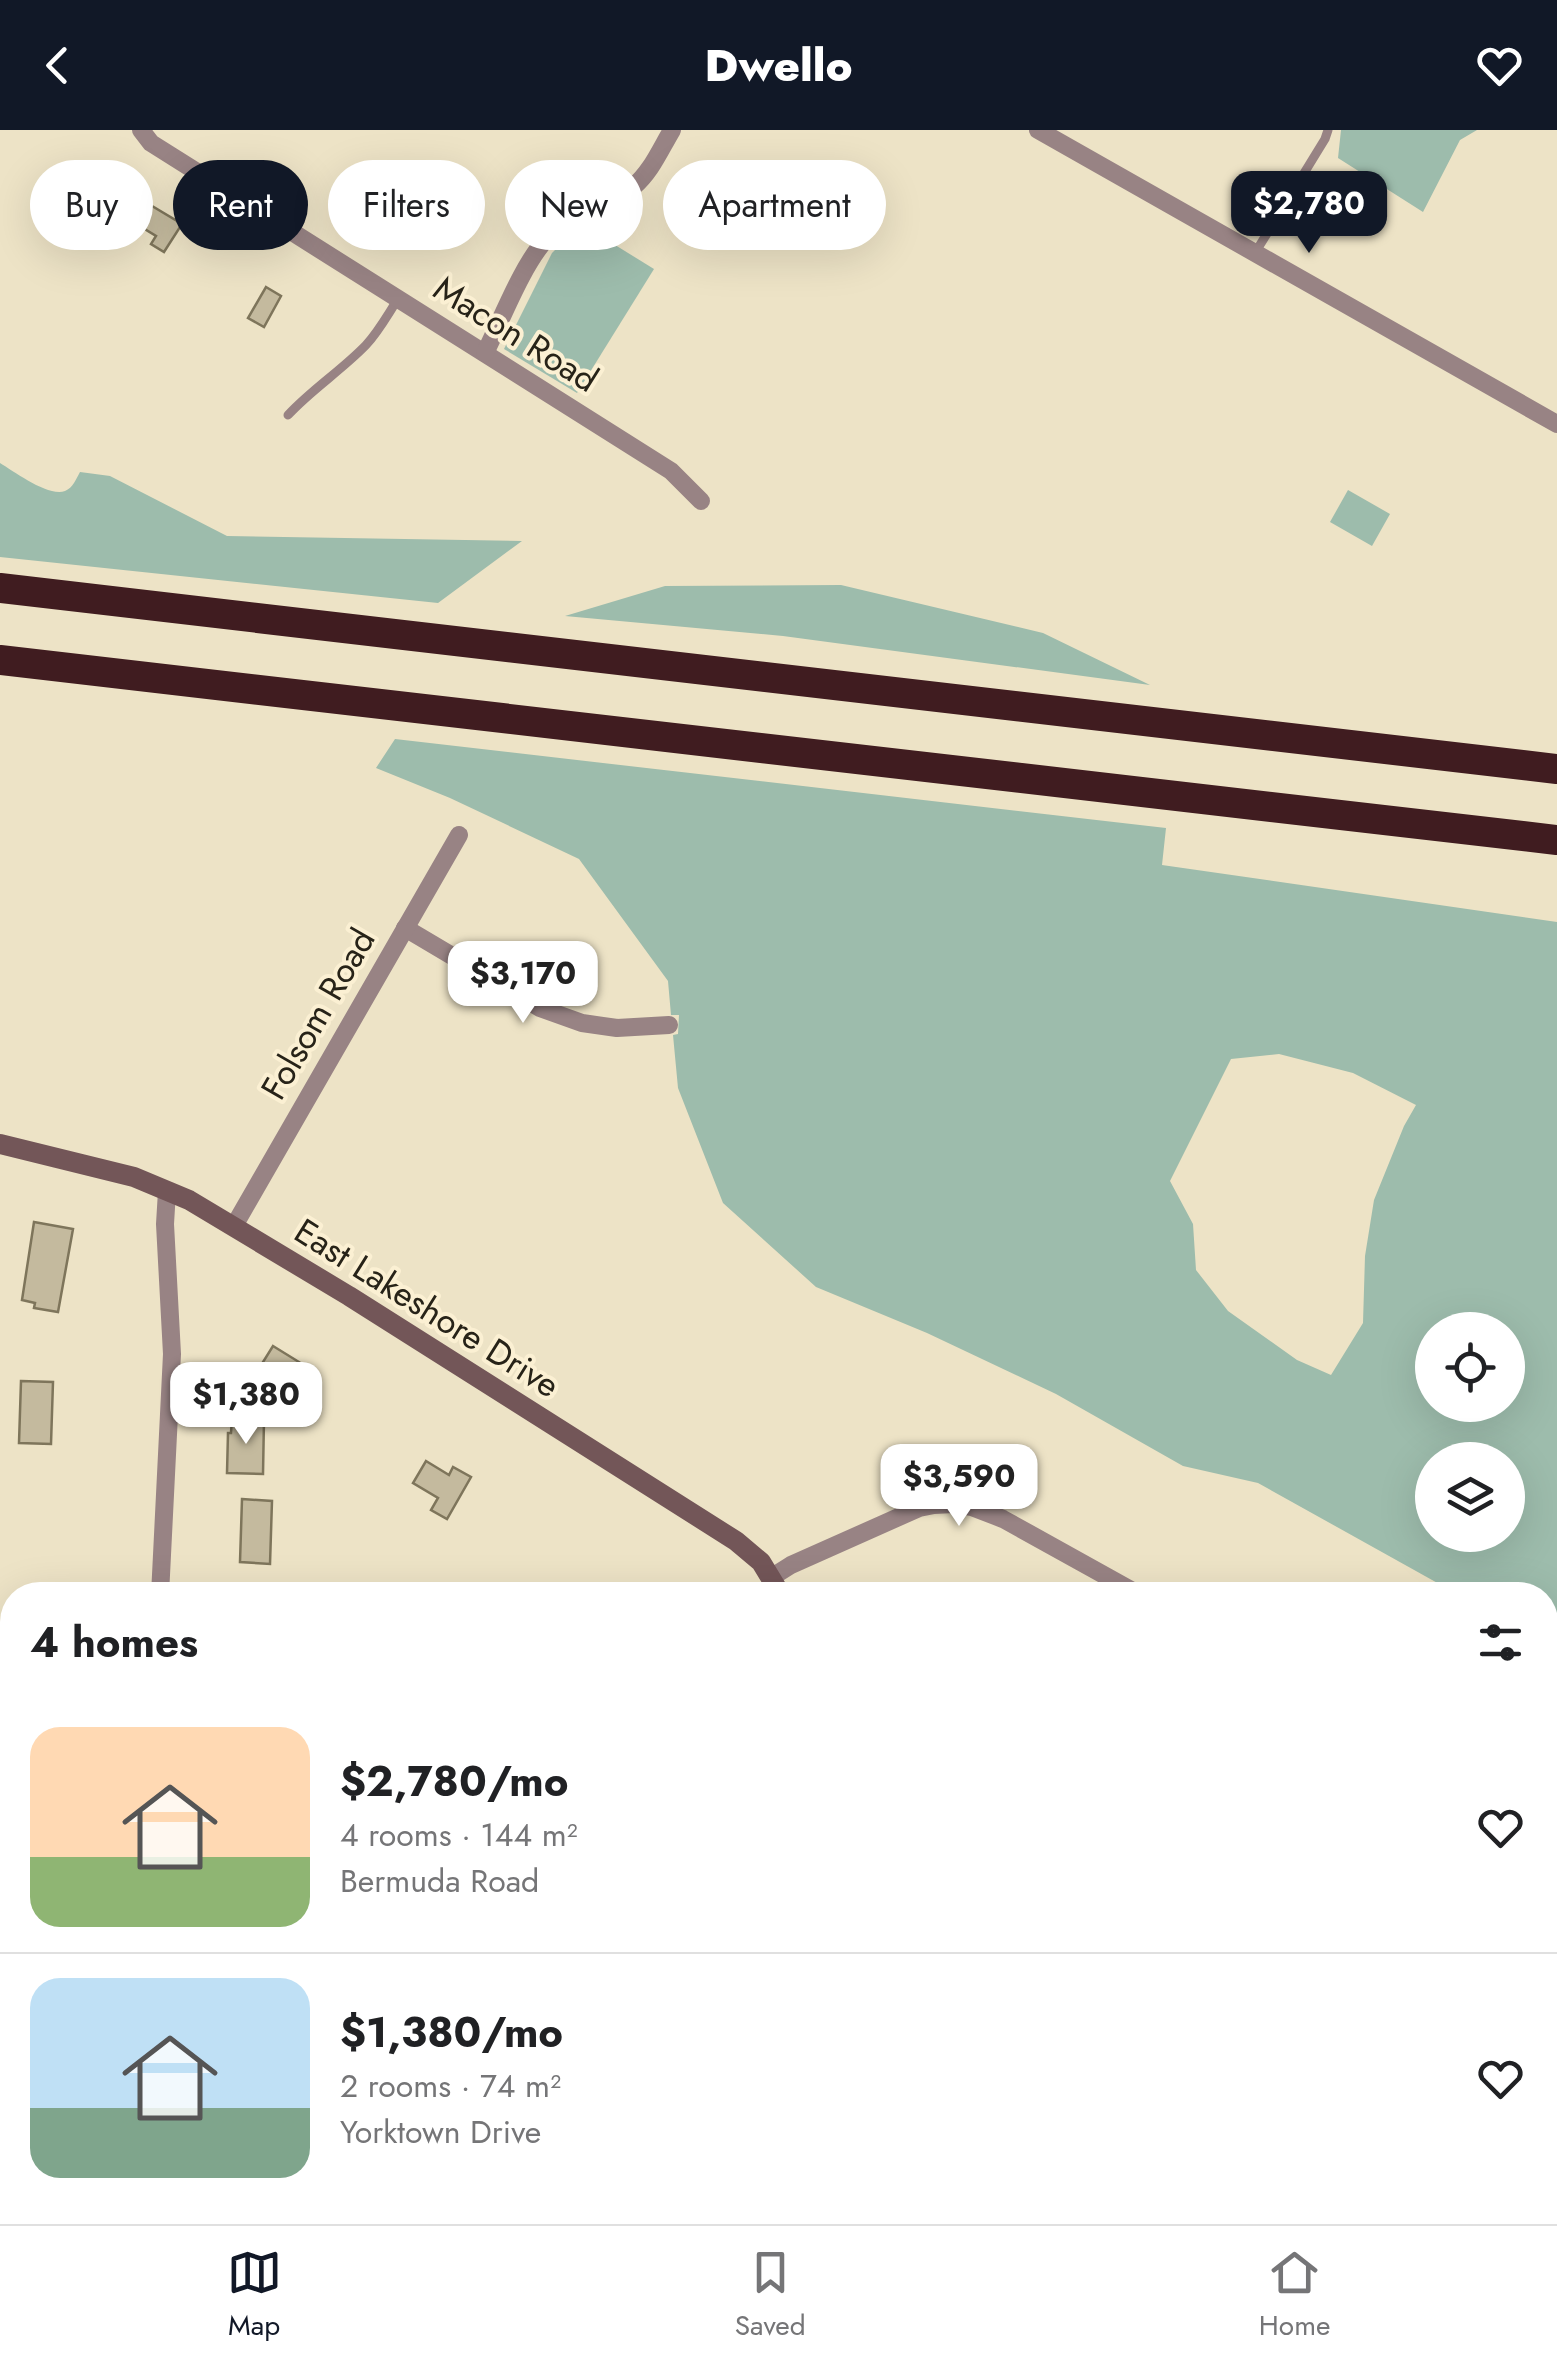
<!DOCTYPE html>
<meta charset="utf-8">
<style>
:root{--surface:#fff;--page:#f2f2f2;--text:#202124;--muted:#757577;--line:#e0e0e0;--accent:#111827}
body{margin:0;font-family:Jost,sans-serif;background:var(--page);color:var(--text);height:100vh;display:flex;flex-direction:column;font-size:38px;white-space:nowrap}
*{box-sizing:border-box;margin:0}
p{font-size:32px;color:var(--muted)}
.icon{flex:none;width:55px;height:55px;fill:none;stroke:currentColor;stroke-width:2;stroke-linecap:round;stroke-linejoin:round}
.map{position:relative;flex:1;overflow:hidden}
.details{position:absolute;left:0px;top:1452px;width:1558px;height:642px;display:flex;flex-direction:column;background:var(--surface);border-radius:40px 40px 0 0;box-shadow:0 10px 40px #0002}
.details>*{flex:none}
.guide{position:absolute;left:30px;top:30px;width:1000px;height:90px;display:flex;gap:20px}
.tools{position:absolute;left:1415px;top:1182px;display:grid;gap:20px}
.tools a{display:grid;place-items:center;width:110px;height:110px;border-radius:50%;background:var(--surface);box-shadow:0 10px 40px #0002;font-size:50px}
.price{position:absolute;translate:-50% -85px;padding:0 22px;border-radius:20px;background:#fff;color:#222;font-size:32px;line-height:65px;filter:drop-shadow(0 2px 5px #0008)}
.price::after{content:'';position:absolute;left:50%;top:60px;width:30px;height:22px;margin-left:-15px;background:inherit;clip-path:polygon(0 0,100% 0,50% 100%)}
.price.current{background:var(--accent);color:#fff}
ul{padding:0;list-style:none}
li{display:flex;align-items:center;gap:30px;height:250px;padding:0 30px}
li+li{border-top:2px solid var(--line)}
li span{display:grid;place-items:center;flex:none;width:280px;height:200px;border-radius:30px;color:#555}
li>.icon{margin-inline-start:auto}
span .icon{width:120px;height:120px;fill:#fffc;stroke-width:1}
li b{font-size:42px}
h2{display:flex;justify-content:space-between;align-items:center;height:120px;padding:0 30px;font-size:42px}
.chip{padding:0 35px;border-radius:45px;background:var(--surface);box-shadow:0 10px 40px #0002;font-size:35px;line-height:90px}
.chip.current{background:var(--accent);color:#fff}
header{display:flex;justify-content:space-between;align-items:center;height:130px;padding:0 30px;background:var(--accent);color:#fff;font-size:45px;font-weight:800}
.menu{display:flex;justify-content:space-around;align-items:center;height:140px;border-top:2px solid var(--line);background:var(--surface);font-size:28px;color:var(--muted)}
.menu a{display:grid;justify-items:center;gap:5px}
.menu .current{color:var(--accent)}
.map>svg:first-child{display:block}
.green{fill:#9dbcac;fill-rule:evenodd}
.water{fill:#82a2bf}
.building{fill:#c4ba9e;stroke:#7e755b;stroke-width:2.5}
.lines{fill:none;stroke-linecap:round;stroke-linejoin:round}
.lane{stroke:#988384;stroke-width:9}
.street{stroke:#988384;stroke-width:18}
.secondary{stroke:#735658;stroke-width:20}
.highway{stroke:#401c20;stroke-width:30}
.labels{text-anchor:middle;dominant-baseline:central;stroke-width:8;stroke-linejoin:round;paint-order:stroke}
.street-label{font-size:35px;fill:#272318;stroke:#fbf0d3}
</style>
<header><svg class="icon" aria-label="back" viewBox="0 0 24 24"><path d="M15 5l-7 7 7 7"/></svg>Dwello<svg class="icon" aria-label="heart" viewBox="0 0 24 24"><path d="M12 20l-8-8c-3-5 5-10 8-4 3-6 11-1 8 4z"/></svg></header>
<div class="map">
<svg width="1557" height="2094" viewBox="0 0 1557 2094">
<rect width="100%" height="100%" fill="#ede3c6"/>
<g class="green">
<polygon points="1341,0 1477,0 1460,10 1423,82 1338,28"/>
<polygon points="586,97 654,139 577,263 504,219 552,123 565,110"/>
<path d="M0 333C15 342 48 367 65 361 73 358 76 349 80 342L110 346 227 406 522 411 438 473 0 427Z"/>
<polygon points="1348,360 1390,384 1372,416 1330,392"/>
<polygon points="841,455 1043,503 1150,555 783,506 565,486 665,456"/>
<path d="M395 609 1166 698 1162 735 1557 792V1520L1545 1513V1465H1459L1258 1353 1183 1336 1056 1264 927 1203 816 1157 723 1073 678 958 673 905 678 904 679 885H671L668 851 579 729 450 668 376 638ZM1279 924 1353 943 1416 975 1404 996 1374 1070 1365 1126 1363 1193 1331 1245 1297 1230 1228 1181 1196 1140 1193 1094 1170 1051 1231 929ZM1432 1200H1508V1275H1432ZM1432 1330H1508V1405H1432Z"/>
</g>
<polygon class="water" points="391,2083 562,2083 563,2094 414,2094"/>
<g class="building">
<polygon points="137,67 182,94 164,122 151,114 156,106 125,87"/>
<polygon points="266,157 281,166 264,197 248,188"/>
<polygon points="34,1092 73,1099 58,1182 34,1178 35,1173 22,1170"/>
<polygon points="273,1216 299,1232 294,1239 307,1246 299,1260 286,1252 283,1256 258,1240"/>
<polygon points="21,1251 53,1252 51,1314 19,1313"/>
<polygon points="232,1288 264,1289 263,1344 227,1343 228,1303 231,1303"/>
<polygon points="426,1331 449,1345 453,1337 471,1347 447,1389 431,1380 438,1368 413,1353"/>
<polygon points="242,1369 272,1371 270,1434 240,1432"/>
</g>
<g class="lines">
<g class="lane">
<polyline points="1255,123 1325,9 1328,0"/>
<path d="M288 285C312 259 342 240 366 215 379 201 388 184 398 169"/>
</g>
<g class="street">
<polyline points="141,0 151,13 671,341 701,371"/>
<polyline points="1038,0 1557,294"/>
<path d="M485 223C502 189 522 135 547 108 571 83 609 79 633 57 651 42 660 20 672 0"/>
<polyline points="405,798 540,878 582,893 617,898 669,895"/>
<polyline points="234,1096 459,705"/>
<polyline points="772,1447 791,1435 919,1378 934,1375 954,1374 972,1377 1003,1389 1140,1465"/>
<polyline points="160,1465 172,1224 165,1094 167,1061"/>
<polyline points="1545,1745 1557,1751"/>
<polyline points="0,1986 12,1992"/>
<polyline points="12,2094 16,2082"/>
<polyline points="1221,2094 1227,2082"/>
</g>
<g class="secondary">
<polyline points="0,1014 134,1047 189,1070 349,1166 736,1411 761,1432 781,1465"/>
<polyline points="808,2082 810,2094"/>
</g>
<g class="highway">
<polyline points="0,458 1557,639"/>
<polyline points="0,530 1557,710"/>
</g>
</g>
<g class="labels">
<g class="street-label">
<text transform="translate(516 204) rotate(32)">Macon Road</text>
<text transform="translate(318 884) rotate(-60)">Folsom Road</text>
<text transform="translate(427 1178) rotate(32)">East Lakeshore Drive</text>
</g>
</g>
</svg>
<div class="tools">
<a><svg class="icon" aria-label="locate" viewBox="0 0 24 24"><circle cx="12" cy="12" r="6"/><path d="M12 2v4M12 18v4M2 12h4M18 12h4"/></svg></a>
<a><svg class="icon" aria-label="layers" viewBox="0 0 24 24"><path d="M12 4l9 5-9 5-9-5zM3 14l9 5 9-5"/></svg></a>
</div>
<b class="price current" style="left:1309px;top:126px">$2,780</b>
<b class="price" style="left:523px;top:896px">$3,170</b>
<b class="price" style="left:246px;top:1317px">$1,380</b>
<b class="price" style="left:959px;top:1399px">$3,590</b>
<div class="guide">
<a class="chip">Buy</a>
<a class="chip current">Rent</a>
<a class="chip">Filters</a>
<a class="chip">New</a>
<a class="chip">Apartment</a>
</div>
<section class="details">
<h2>4 homes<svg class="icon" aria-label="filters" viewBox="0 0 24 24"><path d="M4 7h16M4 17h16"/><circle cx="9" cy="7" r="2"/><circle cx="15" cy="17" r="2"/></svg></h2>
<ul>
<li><span style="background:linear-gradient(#ffd9b3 65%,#8fb573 0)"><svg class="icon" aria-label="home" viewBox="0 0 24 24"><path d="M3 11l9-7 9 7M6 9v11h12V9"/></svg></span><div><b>$2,780/mo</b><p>4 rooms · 144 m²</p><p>Bermuda Road</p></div><svg class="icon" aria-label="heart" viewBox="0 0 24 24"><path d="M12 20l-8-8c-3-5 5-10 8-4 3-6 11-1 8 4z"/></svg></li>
<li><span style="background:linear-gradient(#bfe0f5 65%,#7fa58c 0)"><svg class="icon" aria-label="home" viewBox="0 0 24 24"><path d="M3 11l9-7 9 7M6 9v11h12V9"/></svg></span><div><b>$1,380/mo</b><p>2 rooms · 74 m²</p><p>Yorktown Drive</p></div><svg class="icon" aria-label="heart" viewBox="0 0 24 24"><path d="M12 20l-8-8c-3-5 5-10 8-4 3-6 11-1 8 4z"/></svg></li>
</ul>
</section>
</div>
<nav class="menu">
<a class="current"><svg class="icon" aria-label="map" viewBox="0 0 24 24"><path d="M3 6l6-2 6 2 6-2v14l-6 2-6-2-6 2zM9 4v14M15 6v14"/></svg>Map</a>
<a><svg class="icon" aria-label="saved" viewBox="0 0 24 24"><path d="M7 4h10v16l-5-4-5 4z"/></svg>Saved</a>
<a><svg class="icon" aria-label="home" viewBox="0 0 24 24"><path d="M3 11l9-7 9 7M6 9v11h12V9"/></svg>Home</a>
</nav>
